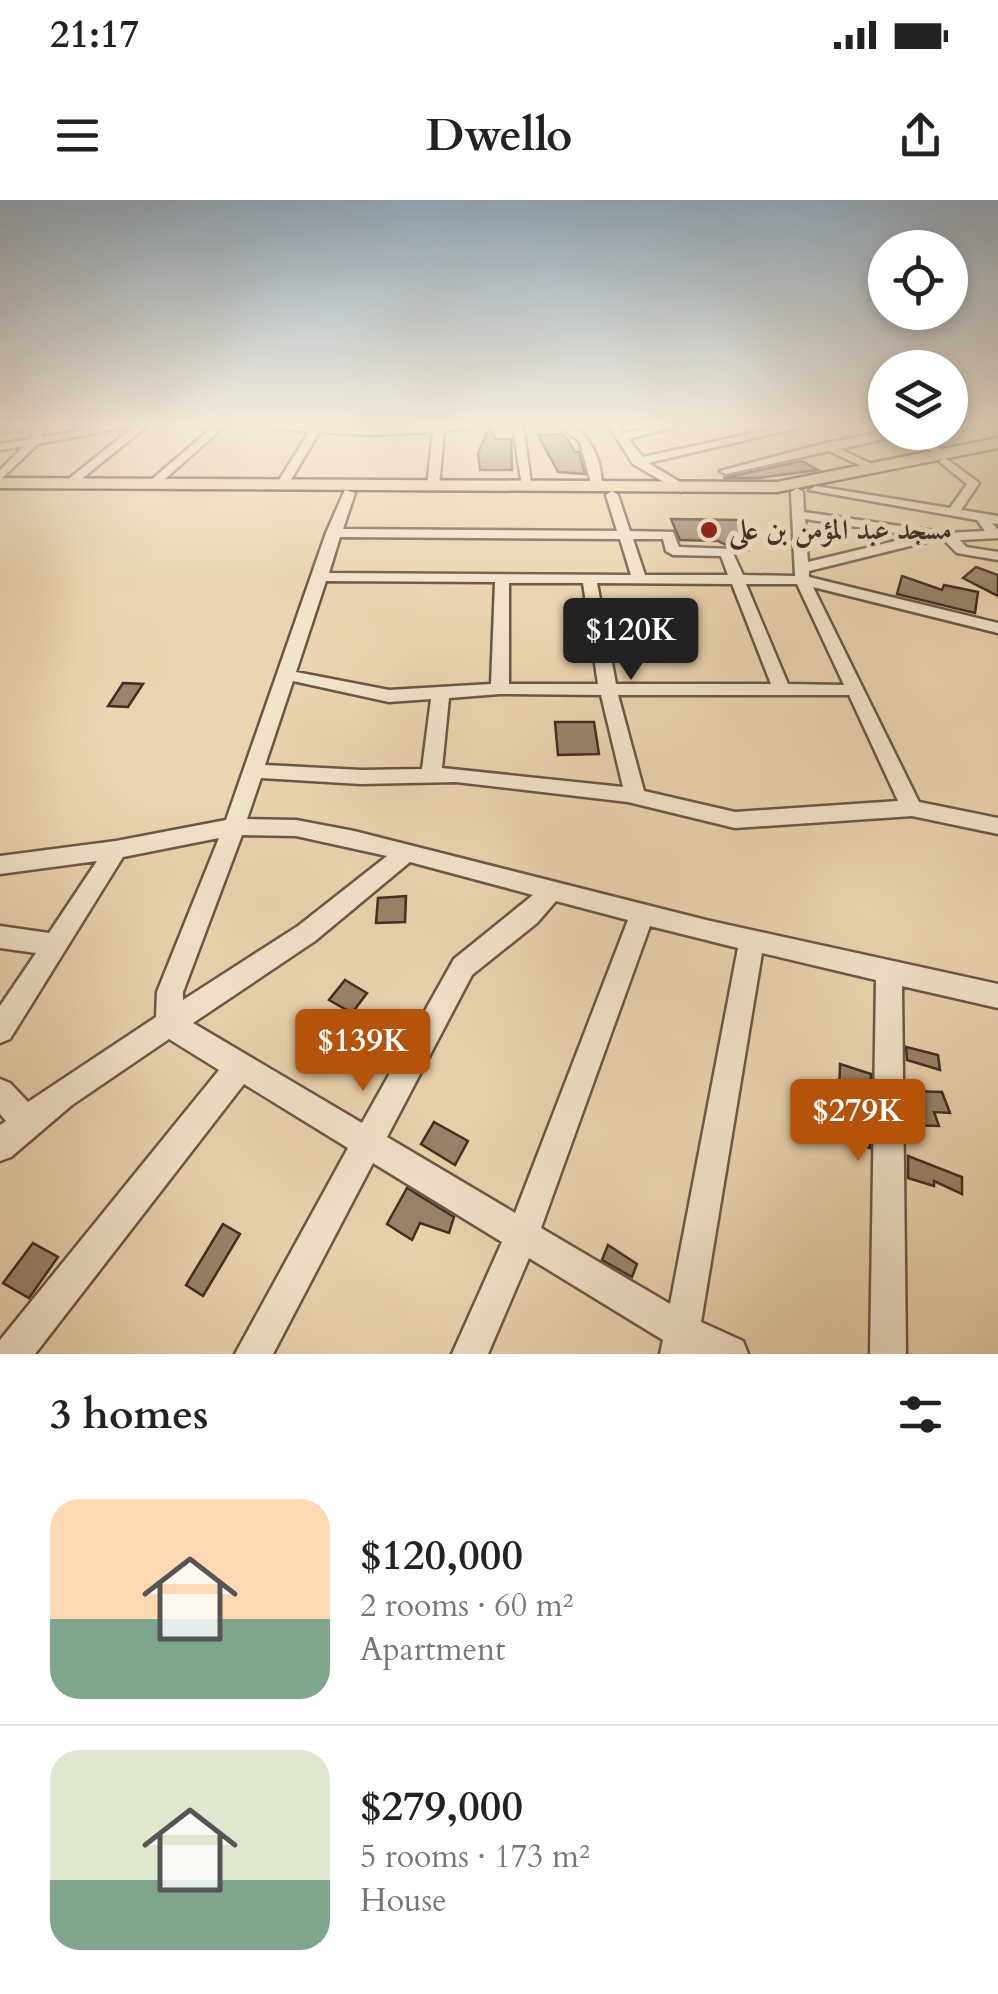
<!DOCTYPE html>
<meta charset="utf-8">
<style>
:root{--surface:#fff;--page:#f2f2f2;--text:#222;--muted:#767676;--line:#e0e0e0;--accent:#b45309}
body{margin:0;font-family:Cardo,Amiri,serif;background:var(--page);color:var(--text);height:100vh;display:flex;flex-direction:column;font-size:38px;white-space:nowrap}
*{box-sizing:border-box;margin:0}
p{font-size:32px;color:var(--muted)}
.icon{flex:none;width:55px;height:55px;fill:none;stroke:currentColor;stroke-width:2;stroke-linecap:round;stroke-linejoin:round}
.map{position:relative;height:1154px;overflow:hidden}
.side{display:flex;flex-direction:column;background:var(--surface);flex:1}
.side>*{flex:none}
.controls{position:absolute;left:868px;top:30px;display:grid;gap:20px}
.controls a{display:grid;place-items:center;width:100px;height:100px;border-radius:50%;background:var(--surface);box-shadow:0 5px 15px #0003;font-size:50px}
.price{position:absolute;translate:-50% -85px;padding:0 22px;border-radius:10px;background:var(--accent);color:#fff;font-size:32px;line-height:65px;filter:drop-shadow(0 2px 5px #0008)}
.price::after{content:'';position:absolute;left:50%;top:60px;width:30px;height:22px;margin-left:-15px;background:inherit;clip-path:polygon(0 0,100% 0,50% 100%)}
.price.active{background:#222;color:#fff}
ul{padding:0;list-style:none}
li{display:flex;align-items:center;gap:30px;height:250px;padding:0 50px}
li+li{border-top:2px solid var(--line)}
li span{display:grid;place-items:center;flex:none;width:280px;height:200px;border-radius:30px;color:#555}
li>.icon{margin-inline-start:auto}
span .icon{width:120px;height:120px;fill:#fffc;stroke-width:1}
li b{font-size:42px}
h2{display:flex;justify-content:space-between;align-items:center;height:120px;padding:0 50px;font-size:42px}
.status{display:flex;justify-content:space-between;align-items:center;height:70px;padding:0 50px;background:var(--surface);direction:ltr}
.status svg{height:28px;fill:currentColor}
header{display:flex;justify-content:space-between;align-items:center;height:130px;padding:0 50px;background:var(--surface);font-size:45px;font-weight:700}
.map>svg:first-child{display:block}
.building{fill:#9a836c;stroke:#422c24;stroke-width:2.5}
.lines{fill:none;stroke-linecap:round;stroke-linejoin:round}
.street-casing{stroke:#6c5647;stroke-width:5}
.primary-casing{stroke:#422c24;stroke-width:5}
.street{fill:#f2e3cb;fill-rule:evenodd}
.primary{fill:#ebd4af;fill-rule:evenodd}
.poi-dot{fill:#8f2418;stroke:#f2e3cb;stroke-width:4}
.labels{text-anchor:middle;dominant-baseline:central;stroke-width:10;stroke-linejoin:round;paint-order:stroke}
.far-poi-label{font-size:28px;font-weight:bold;fill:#422c24;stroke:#f2e3cb;text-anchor:start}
</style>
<div class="status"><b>21:17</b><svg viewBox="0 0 49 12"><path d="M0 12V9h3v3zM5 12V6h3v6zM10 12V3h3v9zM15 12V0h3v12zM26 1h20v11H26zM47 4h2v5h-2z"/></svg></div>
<header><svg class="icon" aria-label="menu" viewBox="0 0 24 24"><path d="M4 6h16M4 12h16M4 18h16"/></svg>Dwello<svg class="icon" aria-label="share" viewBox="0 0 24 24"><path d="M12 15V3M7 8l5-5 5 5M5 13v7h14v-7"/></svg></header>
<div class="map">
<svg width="998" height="1154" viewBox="0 0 998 1154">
<rect width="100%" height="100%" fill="#ebd4af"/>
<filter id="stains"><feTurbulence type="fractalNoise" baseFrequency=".002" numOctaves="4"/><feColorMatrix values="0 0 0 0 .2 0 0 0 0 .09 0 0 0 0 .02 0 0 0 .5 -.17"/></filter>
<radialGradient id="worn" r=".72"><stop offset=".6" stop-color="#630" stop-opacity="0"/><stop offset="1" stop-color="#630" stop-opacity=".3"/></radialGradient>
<g class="building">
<polygon points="490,226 496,239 511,239 512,270 480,270 478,253"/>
<polygon points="564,234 575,252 579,252 585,274 558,272 538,235"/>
<polygon points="802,261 818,270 758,278 723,278"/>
<polygon points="671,319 739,320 748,350 736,350 718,341 680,340"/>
<polygon points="976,367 998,375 998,396 963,378"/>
<polygon points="902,376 942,390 944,385 978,392 975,413 897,394"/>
<polygon points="123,483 143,484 128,507 108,506"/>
<polygon points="555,522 594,522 599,554 558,555"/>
<polygon points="406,696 405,722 376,723 378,698"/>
<polygon points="345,780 367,793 352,813 329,800"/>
<polygon points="906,847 938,855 940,870 907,860"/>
<polygon points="840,864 871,874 870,948 839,938 839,916 816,909 816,889 839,896"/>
<polygon points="907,891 942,892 950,913 934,912 939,926 908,925"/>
<polygon points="434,922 468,941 455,965 421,944"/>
<polygon points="908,956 962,977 962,994 934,981 934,986 908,978"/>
<polygon points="407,988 454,1017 449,1033 420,1023 412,1040 387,1024"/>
<polygon points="223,1024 240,1034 203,1096 186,1085"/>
<polygon points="33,1043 58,1057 29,1098 3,1083"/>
<polygon points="608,1045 637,1064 632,1077 602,1060"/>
</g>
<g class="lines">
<g class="street-casing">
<g id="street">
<polygon points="6,226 46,226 41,237 107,226 131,226 38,244 0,280 0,270 24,246 0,250 0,244 30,239 36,227 0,233 0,227"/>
<polygon points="135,226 147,226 74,285 66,285 66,281"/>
<polygon points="214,226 225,226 157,286 149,286 149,282"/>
<polygon points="258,226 372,229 484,226 444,231 439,286 433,290 427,286 433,232 372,235 319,232 288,285 282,289 276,285 309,232"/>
<polygon points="513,226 523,226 532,290 522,287"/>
<path d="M561 226C591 226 603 265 602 290L592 287 580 242Z"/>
<polygon points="609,226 619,226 624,233 658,226 678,226 628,239 643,257 786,226 806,226 648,263 685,285 687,288 681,292 633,264"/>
<polygon points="885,232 907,232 952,254 943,256 897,236 840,249 878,267 878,271 874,272 829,251 726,274 720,271 826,243"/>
<path d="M945 258 979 283 961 310 998 316V324L992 323 998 330V338L960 340 966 347 998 352V360L957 353 944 340 927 338 926 342 809 371V377L998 423V433L813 387 919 602 998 618V634L912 616 735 628 628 602 456 582 361 584 261 578 247 619 296 620 354 631 706 720 998 784V808L902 786 906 1154H870L876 780 762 753 701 1122 743 1141 748 1154H660L663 1140 529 1058 488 1154H452L502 1042 373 963 273 1154H235L348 948 244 884 35 1154H0V1140L219 870 169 839 72 905 11 957 0 961V925L6 921 0 914V879L10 883 28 902 156 817 157 792 219 638 123 657 10 839 0 843V806L36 753 0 748V726L49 733 97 661 0 674V656L116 641 226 620 326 333 345 290 355 293 343 329 617 331 606 295 612 291 618 295 630 331 673 332 679 347 731 349 743 375 795 376 791 292 797 288 803 292 804 312 948 333 985 331 977 320 809 290 815 286 950 308 967 284 941 263 939 261ZM805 319 916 336 808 362ZM340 337 620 339 631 375 329 373ZM633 339H663L666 351 673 355 721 356 728 375H645ZM326 381 495 382 491 484 389 490 296 472ZM509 383H583L598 484H509ZM597 383 732 384 771 484H616ZM746 384H797L844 485 788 484ZM293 481 389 502 431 499 422 569 361 570 265 565ZM500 494 601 495 623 587 442 568 449 498ZM618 495H849L898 601 735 612 644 591ZM242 635 296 636 387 656 298 726 183 800V792ZM410 662 533 695 454 759 362 923 193 823 315 741ZM556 701 628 720 515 1013 387 937 472 775 537 723ZM650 726 738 748 670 1104 541 1028Z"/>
</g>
</g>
<g class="primary-casing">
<polygon id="primary" points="998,238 998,248 777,292 0,288 0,278 777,282"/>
</g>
<use href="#street" class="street"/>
<use href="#primary" class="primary"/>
</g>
<linearGradient id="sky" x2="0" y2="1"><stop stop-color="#92aabe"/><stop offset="0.58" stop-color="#f6ecdb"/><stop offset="1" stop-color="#f6ecdb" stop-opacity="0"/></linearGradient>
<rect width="998" height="388" fill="url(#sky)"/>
<circle class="poi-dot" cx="709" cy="330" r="10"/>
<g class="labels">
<g class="far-poi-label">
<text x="729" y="330">مسجد عبد المؤمن بن على</text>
</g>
</g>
<rect width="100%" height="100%" filter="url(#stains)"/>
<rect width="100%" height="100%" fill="url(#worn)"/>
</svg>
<div class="controls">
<a><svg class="icon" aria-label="locate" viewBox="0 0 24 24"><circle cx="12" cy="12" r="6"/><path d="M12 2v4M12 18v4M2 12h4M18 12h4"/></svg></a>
<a><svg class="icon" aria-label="layers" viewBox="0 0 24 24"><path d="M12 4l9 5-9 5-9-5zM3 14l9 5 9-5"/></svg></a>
</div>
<b class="price active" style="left:631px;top:483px">$120K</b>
<b class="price" style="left:363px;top:894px">$139K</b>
<b class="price" style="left:858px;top:964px">$279K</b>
</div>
<section class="side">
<h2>3 homes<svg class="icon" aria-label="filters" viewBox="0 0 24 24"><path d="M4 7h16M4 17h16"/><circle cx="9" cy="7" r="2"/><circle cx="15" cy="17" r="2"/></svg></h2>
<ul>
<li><span style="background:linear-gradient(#ffd9b3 60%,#7fa58c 0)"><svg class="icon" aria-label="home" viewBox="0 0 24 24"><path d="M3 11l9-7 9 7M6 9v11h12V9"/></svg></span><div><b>$120,000</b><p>2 rooms · 60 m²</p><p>Apartment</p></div></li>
<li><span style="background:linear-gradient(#dfe7d0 65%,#7fa58c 0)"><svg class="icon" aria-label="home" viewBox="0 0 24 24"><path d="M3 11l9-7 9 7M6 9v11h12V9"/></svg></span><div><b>$279,000</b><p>5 rooms · 173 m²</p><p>House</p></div></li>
</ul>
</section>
